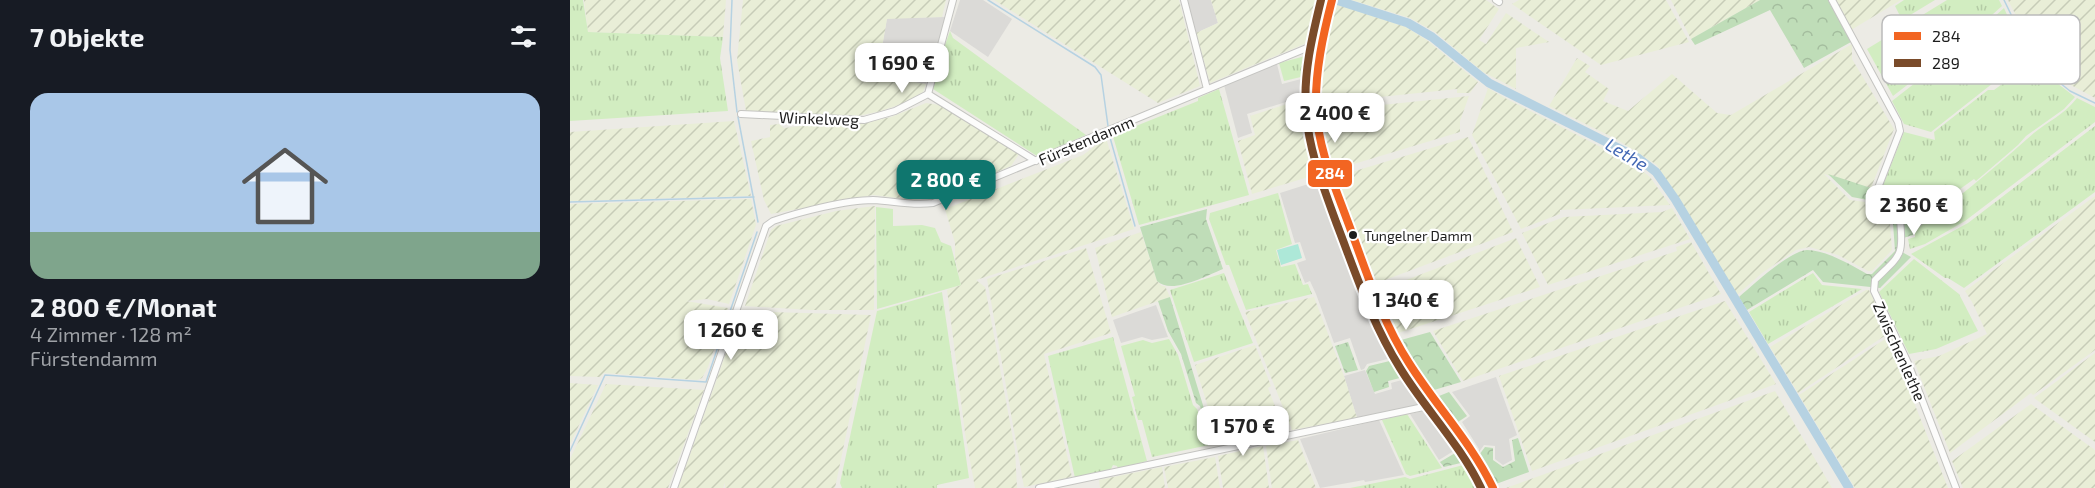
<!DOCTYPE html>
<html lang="de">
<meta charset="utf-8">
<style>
:root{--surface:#171b24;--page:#242831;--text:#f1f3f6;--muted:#9ea1a6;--accent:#0f766e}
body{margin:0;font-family:"Exo 2",sans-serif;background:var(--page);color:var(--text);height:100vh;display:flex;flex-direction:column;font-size:22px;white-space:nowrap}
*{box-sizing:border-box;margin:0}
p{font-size:20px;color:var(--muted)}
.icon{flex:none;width:33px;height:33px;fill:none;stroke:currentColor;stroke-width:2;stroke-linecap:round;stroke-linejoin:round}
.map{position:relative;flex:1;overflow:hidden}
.side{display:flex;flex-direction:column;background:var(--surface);width:570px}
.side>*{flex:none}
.price{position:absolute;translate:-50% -51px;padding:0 14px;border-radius:12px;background:#fff;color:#222;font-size:20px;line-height:39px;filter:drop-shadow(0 2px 3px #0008)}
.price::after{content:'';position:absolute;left:50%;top:36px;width:18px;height:14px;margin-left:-9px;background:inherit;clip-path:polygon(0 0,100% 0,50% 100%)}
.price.current{background:var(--accent);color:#fff}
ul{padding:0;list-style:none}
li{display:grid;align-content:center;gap:12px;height:318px;padding:0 30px}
li span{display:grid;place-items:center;height:186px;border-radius:18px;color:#555}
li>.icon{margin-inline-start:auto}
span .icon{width:108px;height:108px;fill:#fffc;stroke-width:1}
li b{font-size:26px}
h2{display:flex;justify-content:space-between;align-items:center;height:72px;padding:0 30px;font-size:26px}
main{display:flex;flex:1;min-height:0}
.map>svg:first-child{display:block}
.residential{fill:#dbdad7}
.farmland{fill:url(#farmland-furrows)}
.grass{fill:url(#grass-tufts)}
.forest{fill:url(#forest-crowns)}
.pitch{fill:#ade8d8}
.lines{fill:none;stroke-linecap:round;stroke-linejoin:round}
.stream{stroke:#b6d2e2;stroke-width:1.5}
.river{stroke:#b6d2e2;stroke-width:9}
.minor-casing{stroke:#c4c4c1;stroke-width:8}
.tertiary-casing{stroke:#c4c4c1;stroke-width:10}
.minor{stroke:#fcfcfb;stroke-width:6}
.tertiary{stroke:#fcfcfb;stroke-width:8}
.bus-1-casing{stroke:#fff;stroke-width:12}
.bus-2-casing{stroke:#fff;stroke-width:12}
.bus-1{stroke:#f26522;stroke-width:8}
.bus-2{stroke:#7a4b2a;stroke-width:8}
.bus-dot{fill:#1d1d1d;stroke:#fff;stroke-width:2}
.labels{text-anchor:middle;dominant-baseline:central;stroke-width:4.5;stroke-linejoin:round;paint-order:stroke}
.bus-label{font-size:14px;fill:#1d1d1d;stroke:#fff;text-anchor:start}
.street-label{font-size:16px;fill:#1d1d1d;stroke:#fff}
.water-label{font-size:18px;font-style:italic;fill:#4368b4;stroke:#fff}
.key{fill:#fff;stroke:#bbb;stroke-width:1.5}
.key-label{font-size:16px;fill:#1d1d1d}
.line-badge{stroke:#fff;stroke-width:2}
.badge-label{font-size:16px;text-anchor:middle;font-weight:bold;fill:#fff}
</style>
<main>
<section class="side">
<h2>7 Objekte<svg class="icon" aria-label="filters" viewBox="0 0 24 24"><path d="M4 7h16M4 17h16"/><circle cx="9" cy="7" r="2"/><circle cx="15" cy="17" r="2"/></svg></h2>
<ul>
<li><span style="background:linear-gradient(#a9c7e8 75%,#7fa58c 0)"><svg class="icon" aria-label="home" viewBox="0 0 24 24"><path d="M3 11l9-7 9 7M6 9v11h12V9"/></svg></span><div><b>2 800 €/Monat</b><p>4 Zimmer · 128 m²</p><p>Fürstendamm</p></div></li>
</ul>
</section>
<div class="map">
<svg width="1525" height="488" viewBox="0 0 1525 488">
<defs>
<pattern id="farmland-furrows" width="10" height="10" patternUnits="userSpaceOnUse" patternTransform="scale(1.5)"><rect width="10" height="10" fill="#e9eed7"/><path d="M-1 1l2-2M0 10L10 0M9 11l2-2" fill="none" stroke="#c7ccb8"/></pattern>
<pattern id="grass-tufts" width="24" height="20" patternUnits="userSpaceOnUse" patternTransform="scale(1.5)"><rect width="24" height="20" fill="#d2edc1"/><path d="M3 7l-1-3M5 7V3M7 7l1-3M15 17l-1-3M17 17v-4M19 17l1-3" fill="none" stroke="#b4cba5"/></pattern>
<pattern id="forest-crowns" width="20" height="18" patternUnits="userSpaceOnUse" patternTransform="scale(1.5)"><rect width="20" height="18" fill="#bfddb8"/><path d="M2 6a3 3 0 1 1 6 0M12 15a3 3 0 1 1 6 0" fill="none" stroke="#a4bd9e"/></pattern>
</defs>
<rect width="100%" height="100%" fill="#ecebe5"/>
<g class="residential">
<polygon points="390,0 413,0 442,19 418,57 380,31"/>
<polygon points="617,0 641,0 648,23 626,33"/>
<polygon points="376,17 356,84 307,76 317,18"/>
<polygon points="707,64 712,84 735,78 732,97 677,114 682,133 668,138 654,85"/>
<polygon points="754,179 805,317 826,357 797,364 794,369 791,370 780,338 764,343 746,294 740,281 735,283 727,263 736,260 730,242 725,243 710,193"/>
<polygon points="586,305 598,337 582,340 572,337 551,343 543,320"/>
<polygon points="795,370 805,394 822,389 821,383 839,378 858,403 787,418 774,376"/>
<polygon points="926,377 947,435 939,439 942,460 933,465 925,459 925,446 914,445 909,452 909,449 892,422 900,416 882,392"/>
<polygon points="863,409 890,447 869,460 840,414"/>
<polygon points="809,420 834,475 795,482 794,480 750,488 730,439"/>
</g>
<g class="farmland">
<polygon points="14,0 156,0 153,37 18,32"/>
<polygon points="173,0 376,0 372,17 317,19 307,76 356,84 353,92 334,103 311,111 288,116 176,111 167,60"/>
<polygon points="424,0 609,0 630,86 588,103"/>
<polygon points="641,0 748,0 751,2 744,40 640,83 626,33 648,23"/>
<polygon points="782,0 916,0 929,9 909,40 916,44 936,13 979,42 946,48 946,89 913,72 865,32 840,18"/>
<polygon points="949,0 1096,0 1119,42 1031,65 942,4"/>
<polygon points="1101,0 1190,0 1121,39"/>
<polygon points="1265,0 1331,0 1281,30"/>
<polygon points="1438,0 1525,0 1525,98 1501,85 1466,55"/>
<polygon points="766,4 836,27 858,41 908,82 900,93 887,93 887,89 752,103 752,76 757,43"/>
<polygon points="1282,44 1282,59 1324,129 1301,188 1254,174 1280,200 1295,202 1297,211 1320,224 1322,250 1302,271 1298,271 1268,255 1239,247 1226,250 1192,273 1167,295 1087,165 1046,139 979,106 1007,58 1020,66 1015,72 1039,89 1033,101 1058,111 1102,74 1147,113 1161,115"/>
<polygon points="918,88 933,97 1064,164 1080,177 1100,205 990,210 990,214 951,229 902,135"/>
<polygon points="899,96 890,121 890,132 764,170 753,127 753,111"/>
<polygon points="726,101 752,173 682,194 668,141 685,135 680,116"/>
<polygon points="356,103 369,105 449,154 441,166 376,193 345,200 303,195 201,214 194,200 181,141 200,137 200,125 209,124 214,128 258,123 290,124 321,117"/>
<polygon points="164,121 181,196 0,201 0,132"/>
<polygon points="898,137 943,232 807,283 765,177"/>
<polygon points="536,138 564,229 406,280 415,287 445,450 447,488 405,488 395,433 377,290 391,285 385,258 385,243 375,209 513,155"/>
<polygon points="1525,196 1525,350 1463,395 1461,393 1380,453 1344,361 1369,356 1417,334 1402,302 1395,291"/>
<polygon points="181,199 186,225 159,304 137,299 116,301 158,308 138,367 132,378 127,380 34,373 30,377 0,376 0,204"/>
<polygon points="305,206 304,310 241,310 175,306 201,230 206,226 266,211"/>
<polygon points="1102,208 1120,239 978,285 952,233 994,217 1092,212"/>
<polygon points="571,232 587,281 592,286 595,286 600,297 542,317 525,248"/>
<polygon points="946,238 970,287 828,333 810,290"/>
<polygon points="1121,242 1151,294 893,381 863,331 1107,251 1106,247"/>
<polygon points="516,248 541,333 474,354 502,477 454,487 417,279"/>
<polygon points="1296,290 1299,290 1319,333 1228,393 1200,347"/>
<polygon points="744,297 774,376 787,418 722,430 675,312"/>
<polygon points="1155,301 1206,384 962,471 929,376"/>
<polygon points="171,311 301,315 265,488 155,488 155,483 153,488 108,488"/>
<polygon points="1320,336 1345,393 1341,395 1378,488 1285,488 1229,395"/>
<polygon points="685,345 701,386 698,388 715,432 707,434 705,431 649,443 625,365"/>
<polygon points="1525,353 1525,442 1464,398"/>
<polygon points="0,383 28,385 0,444"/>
<polygon points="36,384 134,390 98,488 0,488 0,459"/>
<polygon points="1205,391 1262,488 936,488"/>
<polygon points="1461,404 1525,450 1525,488 1393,488 1382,461"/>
<polygon points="728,440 746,488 702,488 696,446"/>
<polygon points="693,446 699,488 653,488 648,456"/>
<polygon points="645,457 650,488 598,488 594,467"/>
<polygon points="592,467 595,488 530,488 529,480"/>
</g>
<g class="grass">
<polygon points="0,0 13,0 18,32 153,37 150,58 158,111 0,121"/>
<polygon points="1334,0 1365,0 1332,20 1325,6"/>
<polygon points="1377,0 1429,0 1432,6 1385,48 1323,96 1297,49"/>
<polygon points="1434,8 1456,57 1361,132 1334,124 1322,101 1386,51"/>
<polygon points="380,31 383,38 516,135 467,156 363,89 370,59"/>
<polygon points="739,55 735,76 714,81 709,63"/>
<polygon points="1461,63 1505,97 1494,109 1456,136 1448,145 1406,181 1404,179 1379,197 1381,200 1345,227 1342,208 1321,206 1311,200 1310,193 1334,132 1365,140 1364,132 1418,90 1424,90"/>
<polygon points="649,89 679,195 569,225 542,133 560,125 561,128 628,101 628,98"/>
<path d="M1507 98 1525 107V122L1395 221 1355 244 1340 249 1338 239 1345 237V230C1384 201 1421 171 1457 139 1474 123 1492 117 1507 98Z"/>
<polygon points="1525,126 1525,192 1394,288 1378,278 1375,278 1341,254 1398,223"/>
<polygon points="708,193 722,244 706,250 711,267 725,264 733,285 738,284 742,294 676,310 659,265 656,265 639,219 640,213"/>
<polygon points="306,207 323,209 323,226 352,225 365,228 371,242 381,246 391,285 307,309"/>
<polygon points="1344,259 1389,294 1408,331 1366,349 1339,354 1309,292"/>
<polygon points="654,273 683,343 624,362 600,290"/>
<polygon points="1243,273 1252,285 1292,289 1198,344 1179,312"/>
<polygon points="372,292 399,478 367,485 367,488 272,488 270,483 307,311"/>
<polygon points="543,337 577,461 548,469 547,466 543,465 540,471 505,478 478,356"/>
<polygon points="599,339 608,355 623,405 627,409 635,430 639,429 644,444 582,457 572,420 568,420 562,397 565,396 551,346 573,340 582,343"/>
<polygon points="837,414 872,468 840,476 836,474 812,420"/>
<polygon points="901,463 913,488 780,488 835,477 840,479"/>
</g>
<g class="forest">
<polygon points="1190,0 1258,0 1281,42 1234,68 1200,10 1125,45 1121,39"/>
<path d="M1258 174 1301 188 1306 208 1339 211 1343 235 1330 239 1332 252 1341 257 1310 288 1253 282 1243 270 1177 310 1169 297C1183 285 1219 251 1237 250 1256 250 1281 265 1297 274H1302L1325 251 1323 223 1299 209 1298 200 1282 197Z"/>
<path d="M637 209 636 219 653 269C636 276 601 295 587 281L570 227Z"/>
<polygon points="600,297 639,425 637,428 630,406 626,403 611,354 598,331 588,301"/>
<polygon points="860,332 891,382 864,390 843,363 831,340"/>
<polygon points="778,342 788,370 775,373 765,346"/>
<polygon points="828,359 838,376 818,381 819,387 804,392 796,371 799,366"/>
<polygon points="879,392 897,416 888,422 869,396"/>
<polygon points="948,438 959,472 926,484 909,455 915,447 923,448 923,460 933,467 945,461 942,440"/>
<polygon points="892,449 899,461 874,467 870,462"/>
</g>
<polygon class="pitch" points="728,244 732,258 711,265 707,250"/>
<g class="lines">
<g class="stream">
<polyline points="162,0 160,50 167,112"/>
<polyline points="418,0 525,67 531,75 538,126"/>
<polyline points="1434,0 1464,62 1500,91 1525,103"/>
<polyline points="168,117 188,222"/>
<polyline points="539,134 565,226"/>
<polyline points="0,202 184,197"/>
<polyline points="0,451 35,375 136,382 187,232"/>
</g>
<polyline class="river" points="766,0 838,23 862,37 919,83 1068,158 1086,172 1105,199 1279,488"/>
<g class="minor-casing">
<g id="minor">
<polyline points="614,0 637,89"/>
<polyline points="926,0 929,2"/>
<path d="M1262 0 1328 122 1330 131 1306 193 1309 206 1330 220C1334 257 1330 255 1305 280L1304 291 1338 363 1386 488"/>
<polyline points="358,94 383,0"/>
<polyline points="171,114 294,120 325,111 358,94 466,161"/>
<path d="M104 488 196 226 203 221C229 212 276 200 303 200 325 201 341 206 363 203L744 45H752"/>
<polyline points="469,488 863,405 867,402"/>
</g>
</g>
<g class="tertiary-casing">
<path id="tertiary" d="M762 0C752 41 742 84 748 126 752 158 765 188 776 217 794 267 811 319 839 363 866 405 903 442 923 488"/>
</g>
<use href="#minor" class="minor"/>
<use href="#tertiary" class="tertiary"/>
<g class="bus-1-casing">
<path id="bus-1" d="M762 0C753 35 745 71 746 108 748 147 763 182 776 217 795 267 810 318 839 363 866 406 901 442 923 488"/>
</g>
<g class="bus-2-casing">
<path id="bus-2" d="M751 0C742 37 733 74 736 112 739 151 753 186 766 222 785 271 801 322 830 368 855 409 890 444 911 488"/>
</g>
<use href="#bus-1" class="bus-1"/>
<use href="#bus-2" class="bus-2"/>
</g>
<circle class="bus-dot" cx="783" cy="235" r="5"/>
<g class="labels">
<g class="bus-label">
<text x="794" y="235">Tungelner Damm</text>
</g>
<g class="street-label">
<text transform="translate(249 118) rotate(2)">Winkelweg</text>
<text transform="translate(516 140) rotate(-23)">Fürstendamm</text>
<text transform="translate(1330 351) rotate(66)">Zwischenlethe</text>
</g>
<g class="water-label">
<text transform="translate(1057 154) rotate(31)">Lethe</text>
</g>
</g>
<rect x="1312" y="15" width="198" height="69" rx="9" class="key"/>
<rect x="1324" y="32" width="27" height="8" fill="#f26522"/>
<rect x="1324" y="59" width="27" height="8" fill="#7a4b2a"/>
<g class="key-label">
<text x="1362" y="42">284</text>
<text x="1362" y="69">289</text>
</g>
<rect class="line-badge" x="737" y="159" width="46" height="29" rx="6" fill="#f26522"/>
<g class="badge-label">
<text x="760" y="179">284</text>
</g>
</svg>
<b class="price" style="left:332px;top:94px">1 690 €</b>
<b class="price" style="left:765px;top:144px">2 400 €</b>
<b class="price current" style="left:376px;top:211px">2 800 €</b>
<b class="price" style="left:1344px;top:236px">2 360 €</b>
<b class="price" style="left:836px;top:331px">1 340 €</b>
<b class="price" style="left:161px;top:361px">1 260 €</b>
<b class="price" style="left:673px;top:457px">1 570 €</b>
</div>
</main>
